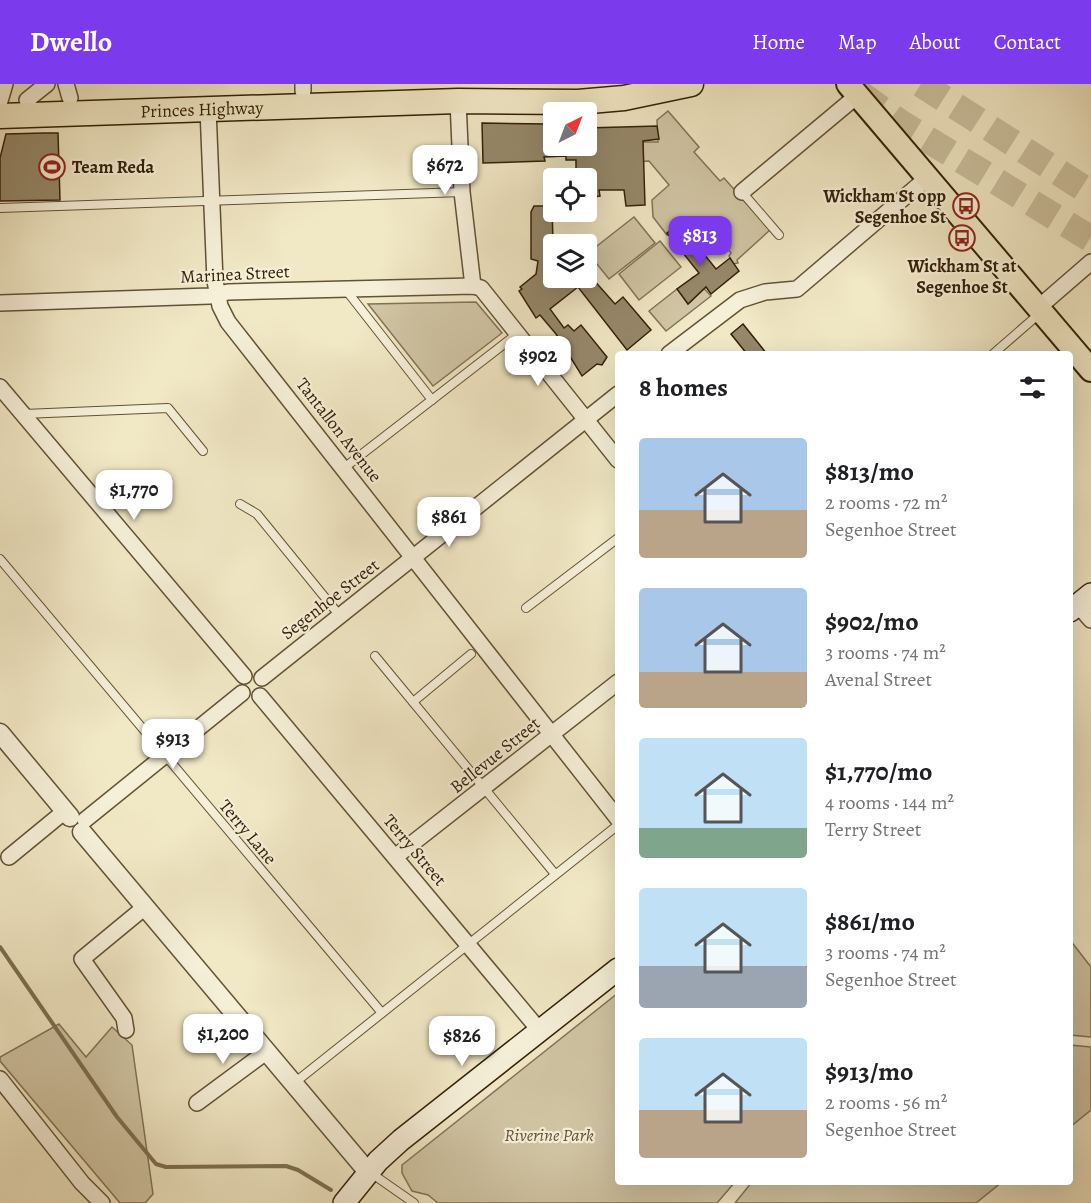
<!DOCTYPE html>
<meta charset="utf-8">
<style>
:root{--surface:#fff;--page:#f2f2f2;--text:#202124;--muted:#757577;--accent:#7c3aed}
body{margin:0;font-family:Alegreya,serif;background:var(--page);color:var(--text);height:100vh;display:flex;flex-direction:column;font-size:22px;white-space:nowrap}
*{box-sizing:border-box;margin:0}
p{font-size:20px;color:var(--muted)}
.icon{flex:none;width:33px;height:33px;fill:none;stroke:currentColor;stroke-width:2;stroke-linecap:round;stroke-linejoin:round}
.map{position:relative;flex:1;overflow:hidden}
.details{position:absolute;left:615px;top:267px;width:458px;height:834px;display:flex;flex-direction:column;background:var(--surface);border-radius:6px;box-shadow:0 6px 24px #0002}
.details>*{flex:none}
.needle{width:39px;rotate:42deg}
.buttons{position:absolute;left:543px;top:18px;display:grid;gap:12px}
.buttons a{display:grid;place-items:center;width:54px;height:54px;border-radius:6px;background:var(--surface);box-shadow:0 6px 24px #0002;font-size:30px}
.price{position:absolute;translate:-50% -51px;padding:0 14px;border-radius:12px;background:#fff;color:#222;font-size:20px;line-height:39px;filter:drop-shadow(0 2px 3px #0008)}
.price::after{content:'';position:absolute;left:50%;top:36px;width:18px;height:14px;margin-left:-9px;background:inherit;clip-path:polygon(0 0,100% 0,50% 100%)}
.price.on{background:var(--accent);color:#fff}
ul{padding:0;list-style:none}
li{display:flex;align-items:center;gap:18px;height:150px;padding:0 24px}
li span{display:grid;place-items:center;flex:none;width:168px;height:120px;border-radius:6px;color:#555}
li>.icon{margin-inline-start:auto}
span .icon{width:72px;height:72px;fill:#fffc;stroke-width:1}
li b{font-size:26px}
h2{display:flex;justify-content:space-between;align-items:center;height:72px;padding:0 24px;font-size:26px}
header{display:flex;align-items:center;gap:36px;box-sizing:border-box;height:84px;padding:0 30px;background:var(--accent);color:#fff}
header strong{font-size:28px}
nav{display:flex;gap:33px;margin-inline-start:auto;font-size:21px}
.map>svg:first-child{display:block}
.green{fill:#d1c6a5;stroke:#827356;stroke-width:1.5}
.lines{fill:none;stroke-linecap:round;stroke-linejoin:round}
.stream{stroke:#7e6f52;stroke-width:4}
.building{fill:#96886a;stroke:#332007;stroke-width:1.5}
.motorway-tunnel{stroke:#cbc09f;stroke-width:27;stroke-dasharray:27 14;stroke-linecap:butt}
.service-casing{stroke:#625236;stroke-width:10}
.minor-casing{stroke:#625236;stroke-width:18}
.tertiary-casing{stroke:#625236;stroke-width:21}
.secondary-casing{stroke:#332007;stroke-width:24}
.primary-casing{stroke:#332007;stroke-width:26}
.trunk-casing{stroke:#332007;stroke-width:27}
.service{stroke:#f6f0d9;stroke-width:8}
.minor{stroke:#f6f0d9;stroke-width:15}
.tertiary{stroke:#f6f0d9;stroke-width:18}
.secondary{stroke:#f6f0d9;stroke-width:21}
.primary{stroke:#f1e8c5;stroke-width:22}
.trunk{stroke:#f1e8c5;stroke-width:24}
.labels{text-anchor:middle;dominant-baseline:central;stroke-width:4.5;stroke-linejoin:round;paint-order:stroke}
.street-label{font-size:18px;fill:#332007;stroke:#f6f0d9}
.poi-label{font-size:18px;font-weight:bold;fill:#332007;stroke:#f6f0d9;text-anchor:start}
.park-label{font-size:18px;font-style:italic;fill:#625236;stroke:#f6f0d9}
</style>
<header>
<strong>Dwello</strong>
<nav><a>Home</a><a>Map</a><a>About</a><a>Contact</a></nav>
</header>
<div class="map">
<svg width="1091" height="1119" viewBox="0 0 1091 1119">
<rect width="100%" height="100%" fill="#f1e8c5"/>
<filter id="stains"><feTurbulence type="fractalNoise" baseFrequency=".00333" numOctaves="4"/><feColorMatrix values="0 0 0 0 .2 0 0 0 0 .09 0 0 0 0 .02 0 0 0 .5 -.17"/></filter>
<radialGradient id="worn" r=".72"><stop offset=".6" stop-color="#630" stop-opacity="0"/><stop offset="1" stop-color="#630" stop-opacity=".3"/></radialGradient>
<g class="green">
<polygon points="668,27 699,63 694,68 720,97 724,94 770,146 737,176 738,179 733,180 729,172 731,169 721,157 706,169 696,158 686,167 698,155 689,144 686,146 679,139 667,151 653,133 652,116 669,101 649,77 629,78 629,70 643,69 643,58 658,58 657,36"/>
<polygon points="634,133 655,159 609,195 588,169"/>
<polygon points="660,157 681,183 639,216 619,190"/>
<polygon points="693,193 711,212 666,247 649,227 677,205 689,219 700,208 691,195"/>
<polygon points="476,218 502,249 433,302 368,220"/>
<polygon points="1070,856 1091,883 1091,953 1070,951"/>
<polygon points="618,909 618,1098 735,1098 717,1119 438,1119 428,1111 412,1107 402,1089 402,1081"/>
<polygon points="59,940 86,973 112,943 132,961 153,1110 145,1119 120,1119 0,977 0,973"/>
<polygon points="1070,961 1091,963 1091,1026 1070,1043"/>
<polygon points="752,1098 1002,1098 976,1119 735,1119"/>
</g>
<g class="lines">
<polyline class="stream" points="0,863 117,1033 156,1080 166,1083 286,1082 298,1086 331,1106"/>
</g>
<g class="building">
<polygon points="482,39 548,40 549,62 586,62 586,44 657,42 659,55 643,57 645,121 626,122 624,106 599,106 600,112 586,114 586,94 576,94 576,76 566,76 566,72 544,73 545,77 483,79"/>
<polygon points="44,49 58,49 60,116 0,117 0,74 6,50"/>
<polygon points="534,122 552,122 554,194 592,194 615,220 623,213 651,246 627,266 578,203 550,225 564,244 568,241 574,247 581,241 607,273 602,281 597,280 582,292 556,250 540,231 536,234 519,207 522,205 520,203 536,190 538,177 531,175 531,128"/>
<polygon points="679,139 716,185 730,174 739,187 711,210 706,203 688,220 677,205 699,189 667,149"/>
<polygon points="743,240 767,270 747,270 731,250"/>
</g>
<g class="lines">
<g class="motorway-tunnel">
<polyline points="921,0 1091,109"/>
<polyline points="859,9 899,38 1091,155"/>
</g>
<g class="service-casing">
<g id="service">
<polyline points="742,108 779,151"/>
<polyline points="0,124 462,108"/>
<polyline points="346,206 432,316"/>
<polyline points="993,270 1039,230"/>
<polyline points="24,330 168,324 203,367"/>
<polyline points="344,384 517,250"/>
<polyline points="240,420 257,430 340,532"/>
<polyline points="0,475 382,929"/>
<polyline points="526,524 618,454"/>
<polyline points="375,572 555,790"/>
<polyline points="413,618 471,570"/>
<polyline points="293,1000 618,741"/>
<polyline points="371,1089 414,1119"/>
</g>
</g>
<g class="minor-casing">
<g id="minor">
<polyline points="66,0 70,14"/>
<polyline points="303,0 303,7"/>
<polyline points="27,16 47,0"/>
<polyline points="0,17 5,0"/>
<polyline points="458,17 462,108 473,202"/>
<polyline points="208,25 215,197 220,222 228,238 618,735"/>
<polyline points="742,108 858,11"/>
<polyline points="0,219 210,212 228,208 473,202 481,204 618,376"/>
<polyline points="1038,224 1091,178"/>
<polyline points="669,270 740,216 765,208 797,205 927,94"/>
<polyline points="0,303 244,592"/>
<polyline points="1078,521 1091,536"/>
<polyline points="262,594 618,310"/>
<polyline points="260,612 540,947"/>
<polyline points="85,736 242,609"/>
<polyline points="9,773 65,727"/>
<polyline points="395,773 618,598"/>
<polyline points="126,946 124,934 82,875 145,823"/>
<polyline points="0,995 82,1099 102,1119"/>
<polyline points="197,1019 266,968"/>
</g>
</g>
<g class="tertiary-casing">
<g id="tertiary">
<polyline points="0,649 70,733"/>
<polyline points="82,748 368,1088"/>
</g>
</g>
<g class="secondary-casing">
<g id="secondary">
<polyline points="1070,527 1091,510"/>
<polyline points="344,1119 378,1077 401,1056 618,885"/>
</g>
</g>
<g class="primary-casing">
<polyline id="primary" points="848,0 1091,286"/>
</g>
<g class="trunk-casing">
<g id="trunk">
<path id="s1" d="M0 32 458 17 578 18 624 14 691 0"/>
</g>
</g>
<use href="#service" class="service"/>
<use href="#minor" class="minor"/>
<use href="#tertiary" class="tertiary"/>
<use href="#secondary" class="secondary"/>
<use href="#primary" class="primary"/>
<use href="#trunk" class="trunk"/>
</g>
<defs>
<g id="stadium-ring" transform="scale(1.35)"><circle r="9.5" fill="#f6f0d9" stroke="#8f2418" stroke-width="1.5"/><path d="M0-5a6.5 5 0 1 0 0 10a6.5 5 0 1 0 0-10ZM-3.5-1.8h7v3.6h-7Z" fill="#8f2418"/></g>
<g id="bus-ring" transform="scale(1.35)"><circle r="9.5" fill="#f6f0d9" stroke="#8f2418" stroke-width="1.5"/><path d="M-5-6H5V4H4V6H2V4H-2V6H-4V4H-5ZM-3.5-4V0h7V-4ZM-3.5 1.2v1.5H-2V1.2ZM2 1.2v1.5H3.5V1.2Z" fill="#8f2418"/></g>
</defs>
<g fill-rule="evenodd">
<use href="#stadium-ring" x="52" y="83"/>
<use href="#bus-ring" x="966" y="122"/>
<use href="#bus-ring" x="962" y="154"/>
</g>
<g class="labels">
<g class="street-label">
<text stroke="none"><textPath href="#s1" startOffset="202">Princes Highway</textPath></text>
<text transform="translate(235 190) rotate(-3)">Marinea Street</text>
<text transform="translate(339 346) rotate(52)">Tantallon Avenue</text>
<text transform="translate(330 515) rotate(-38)">Segenhoe Street</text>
<text transform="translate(495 671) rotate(-39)">Bellevue Street</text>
<text transform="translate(248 748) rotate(50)">Terry Lane</text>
<text transform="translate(415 766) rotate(50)">Terry Street</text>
</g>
<g class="poi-label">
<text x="72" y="83">Team Reda</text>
<text x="946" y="112" text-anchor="end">Wickham St opp<tspan x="946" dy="21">Segenhoe St</tspan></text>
<text x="962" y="182" text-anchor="middle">Wickham St at<tspan x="962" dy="21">Segenhoe St</tspan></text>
</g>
<g class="park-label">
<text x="549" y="1051">Riverine Park</text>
</g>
</g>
<rect width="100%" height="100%" filter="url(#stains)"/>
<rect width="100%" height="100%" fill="url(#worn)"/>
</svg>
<div class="buttons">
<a><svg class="needle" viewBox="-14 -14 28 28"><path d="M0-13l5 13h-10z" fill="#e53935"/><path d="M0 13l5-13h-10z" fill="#757577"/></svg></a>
<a><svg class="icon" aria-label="locate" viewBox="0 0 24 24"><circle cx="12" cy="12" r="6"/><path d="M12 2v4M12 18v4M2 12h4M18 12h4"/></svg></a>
<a><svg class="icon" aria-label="layers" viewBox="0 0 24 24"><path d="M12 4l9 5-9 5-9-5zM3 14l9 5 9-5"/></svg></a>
</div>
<b class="price" style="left:445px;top:112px">$672</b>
<b class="price on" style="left:700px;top:183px">$813</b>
<b class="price" style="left:538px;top:303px">$902</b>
<b class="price" style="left:134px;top:437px">$1,770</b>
<b class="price" style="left:449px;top:464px">$861</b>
<b class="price" style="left:173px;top:686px">$913</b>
<b class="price" style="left:223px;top:981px">$1,200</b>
<b class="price" style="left:462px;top:983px">$826</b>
<section class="details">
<h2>8 homes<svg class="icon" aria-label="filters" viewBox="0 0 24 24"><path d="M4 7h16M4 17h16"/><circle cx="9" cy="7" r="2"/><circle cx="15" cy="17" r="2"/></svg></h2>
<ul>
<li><span style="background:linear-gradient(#a9c7e8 60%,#b9a48a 0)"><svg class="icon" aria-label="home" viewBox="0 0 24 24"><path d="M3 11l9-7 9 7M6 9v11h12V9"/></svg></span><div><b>$813/mo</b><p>2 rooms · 72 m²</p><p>Segenhoe Street</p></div></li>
<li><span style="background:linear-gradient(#a9c7e8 70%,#b9a48a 0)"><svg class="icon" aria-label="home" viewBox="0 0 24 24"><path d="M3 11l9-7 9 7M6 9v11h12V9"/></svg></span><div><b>$902/mo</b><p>3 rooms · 74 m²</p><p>Avenal Street</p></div></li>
<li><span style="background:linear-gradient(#bfe0f5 75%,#7fa58c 0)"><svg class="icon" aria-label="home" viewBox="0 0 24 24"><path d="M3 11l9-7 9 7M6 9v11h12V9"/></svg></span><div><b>$1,770/mo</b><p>4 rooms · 144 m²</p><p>Terry Street</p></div></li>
<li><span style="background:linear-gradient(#bfe0f5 65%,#9aa5b1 0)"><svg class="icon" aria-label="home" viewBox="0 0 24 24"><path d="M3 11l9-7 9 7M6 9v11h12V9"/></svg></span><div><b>$861/mo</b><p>3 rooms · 74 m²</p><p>Segenhoe Street</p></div></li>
<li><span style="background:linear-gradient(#bfe0f5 60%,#b9a48a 0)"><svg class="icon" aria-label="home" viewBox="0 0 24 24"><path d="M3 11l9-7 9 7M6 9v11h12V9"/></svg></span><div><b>$913/mo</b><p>2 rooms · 56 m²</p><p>Segenhoe Street</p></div></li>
</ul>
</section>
</div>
